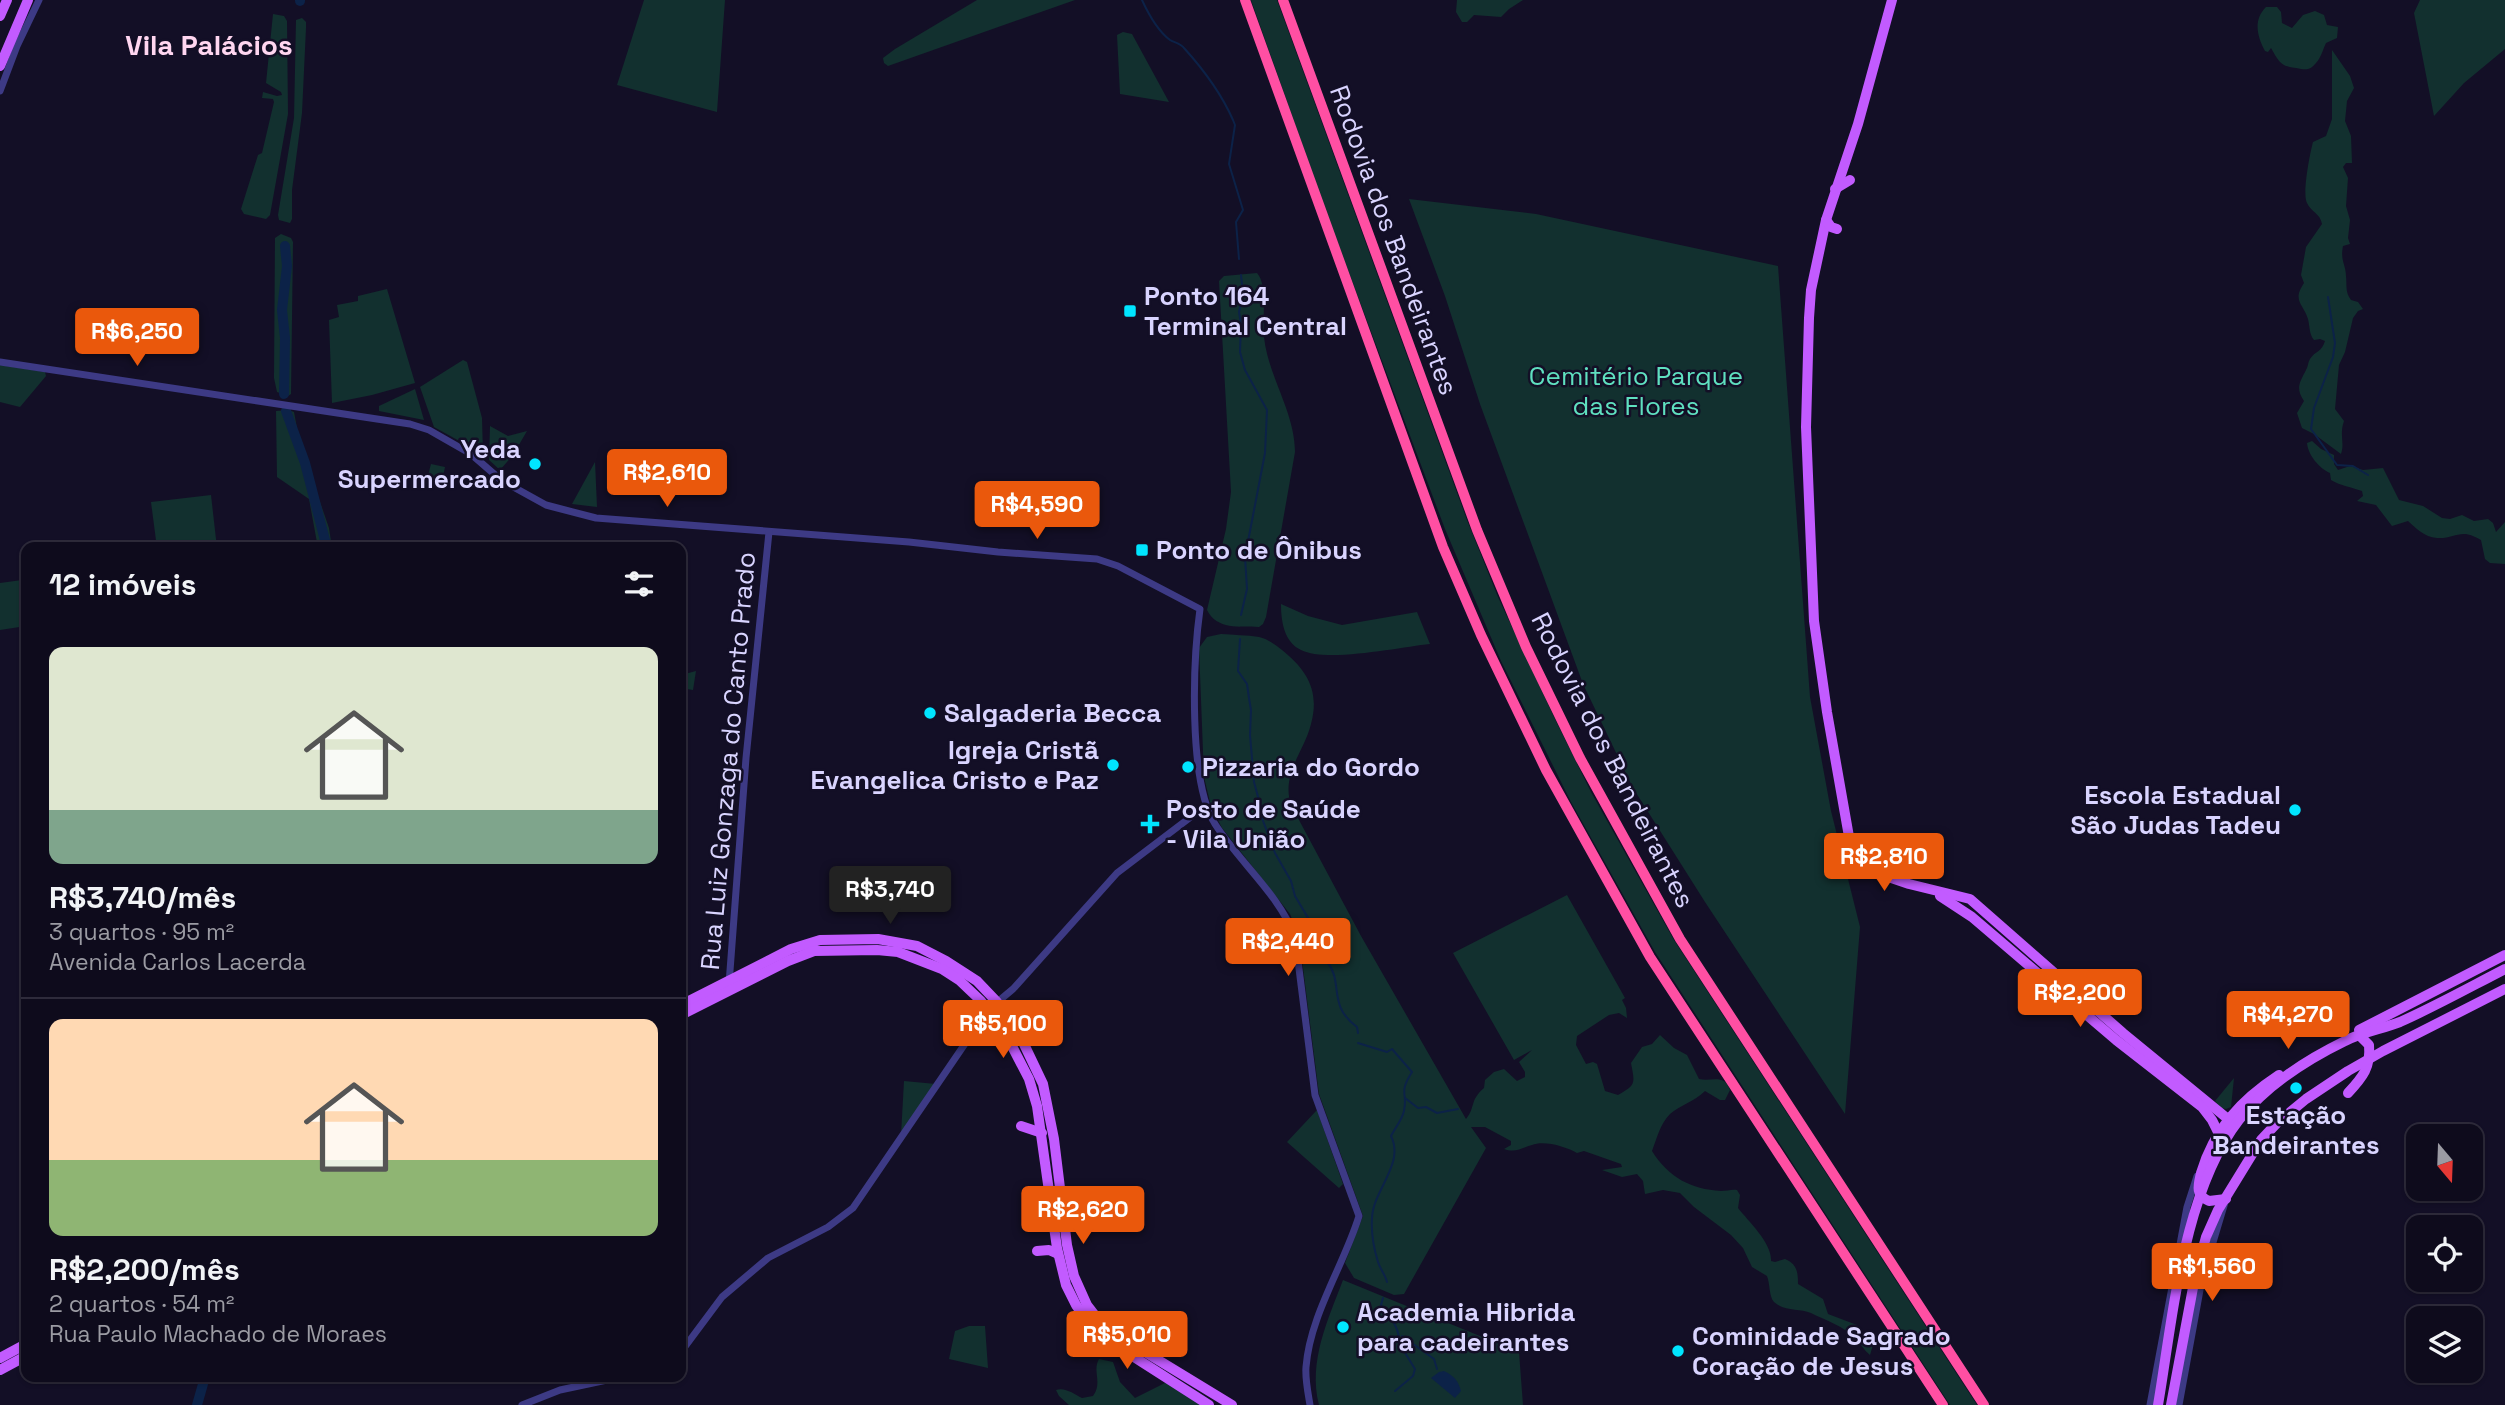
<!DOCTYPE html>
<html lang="pt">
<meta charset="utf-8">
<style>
:root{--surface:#0e0b1c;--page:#171425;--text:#f1f3f6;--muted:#9b9ba3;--line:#2e2b3b;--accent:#ea580c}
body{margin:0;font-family:"Space Grotesk",sans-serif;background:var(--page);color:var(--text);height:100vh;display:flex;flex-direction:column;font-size:26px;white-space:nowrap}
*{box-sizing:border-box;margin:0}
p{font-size:23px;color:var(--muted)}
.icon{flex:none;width:38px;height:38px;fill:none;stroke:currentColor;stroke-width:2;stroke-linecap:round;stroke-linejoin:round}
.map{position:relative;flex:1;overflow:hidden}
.panel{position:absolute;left:21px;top:542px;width:665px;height:840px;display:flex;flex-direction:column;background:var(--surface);border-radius:14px;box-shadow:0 2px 5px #0004,0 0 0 2px var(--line)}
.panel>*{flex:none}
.needle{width:46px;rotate:161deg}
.fabs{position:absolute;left:2406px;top:1124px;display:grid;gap:14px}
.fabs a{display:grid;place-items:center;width:77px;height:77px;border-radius:14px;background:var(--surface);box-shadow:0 2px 5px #0004,0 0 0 2px var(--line);font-size:35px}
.price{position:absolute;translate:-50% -60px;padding:0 16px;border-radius:7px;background:var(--accent);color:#fff;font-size:23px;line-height:46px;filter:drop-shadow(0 2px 4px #0008)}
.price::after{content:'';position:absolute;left:50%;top:42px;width:21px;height:16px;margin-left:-10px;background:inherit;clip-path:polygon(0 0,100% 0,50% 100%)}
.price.selected{background:#222;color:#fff}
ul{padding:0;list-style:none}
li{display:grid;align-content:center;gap:14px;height:371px;padding:0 28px}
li+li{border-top:2px solid var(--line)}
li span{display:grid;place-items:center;height:217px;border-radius:14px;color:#555}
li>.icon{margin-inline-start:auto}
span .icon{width:126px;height:126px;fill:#fffc;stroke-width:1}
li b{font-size:30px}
h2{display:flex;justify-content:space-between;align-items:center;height:84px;padding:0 28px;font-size:30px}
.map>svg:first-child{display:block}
.green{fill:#12302f}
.water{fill:#0c2248}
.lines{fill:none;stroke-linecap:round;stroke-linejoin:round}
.stream{stroke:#0c2248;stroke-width:2}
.river{stroke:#0c2248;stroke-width:10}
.minor{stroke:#3d3a85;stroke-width:7}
.major{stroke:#c25bff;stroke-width:10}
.highway{stroke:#ff4fa3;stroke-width:10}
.poi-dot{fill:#00e5ff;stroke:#130f26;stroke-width:2.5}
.labels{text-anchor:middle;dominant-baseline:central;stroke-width:5;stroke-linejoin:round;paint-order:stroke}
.street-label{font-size:26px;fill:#d9d4ff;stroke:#130f26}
.poi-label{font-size:26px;font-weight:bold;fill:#d9d4ff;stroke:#130f26;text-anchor:start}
.park-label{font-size:26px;fill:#5fe0c0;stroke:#130f26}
.neighbourhood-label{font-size:28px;font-weight:bold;fill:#ffd6f0;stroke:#130f26}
</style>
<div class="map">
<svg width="2505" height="1405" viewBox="0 0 2505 1405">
<rect width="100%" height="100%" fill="#130f26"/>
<g class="green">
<polygon points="644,0 725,0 717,112 617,85"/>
<polygon points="977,0 1075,0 888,66 884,63 883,58 895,49"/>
<polygon points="1251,0 1277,0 1467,520 1498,597 1554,717 1591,792 1674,940 1977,1405 1950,1405 1655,952 1571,802 1501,661 1445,529 1327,214"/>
<polygon points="1457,0 1523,0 1509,9 1501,17 1474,15 1467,22 1462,22 1456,12"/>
<polygon points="2420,0 2505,0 2505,49 2464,83 2434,116 2414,13"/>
<path d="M2266 7H2277L2281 12 2282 23 2292 28 2303 15 2315 11 2324 15 2327 25 2338 27 2337 38 2326 43C2323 49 2321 58 2316 63 2311 69 2308 70 2301 69 2282 66 2281 66 2271 48L2268 52 2265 51C2257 36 2253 20 2266 7Z"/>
<polygon points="273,14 284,16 287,21 288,114 270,215 266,219 244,214 241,209 258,155 262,153 274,102 273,99 262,98 263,92 277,96 282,95 281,92 266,83"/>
<polygon points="302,18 306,22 306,28 302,113 292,190 292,219 290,223 279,220 278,215 294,118 296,20"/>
<polygon points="1123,32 1132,34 1169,102 1120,94 1117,35"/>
<path d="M2332 50 2350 76 2354 88 2347 101 2345 121 2351 136 2352 163H2346L2343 167 2348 178 2346 206 2350 220 2348 238 2350 244 2343 246C2340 261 2346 265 2346 276 2347 286 2345 292 2351 300L2358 302 2363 309 2358 311 2353 318 2345 352 2339 365 2335 409 2344 421C2339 435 2345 443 2341 454L2314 434 2302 428 2297 413 2304 401C2295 388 2300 382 2306 370 2308 367 2308 362 2310 359 2315 351 2322 352 2325 341L2320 339 2314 340C2309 334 2310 327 2308 319 2303 303 2292 301 2304 283L2301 275 2306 247 2322 224C2320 213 2311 212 2307 203 2302 194 2310 153 2313 142L2326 136 2332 119Z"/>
<polygon points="1409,199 1536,214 1778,266 1810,697 1831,811 1860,927 1845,1114 1705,902 1633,788 1583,684 1480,404 1445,296"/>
<polygon points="281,234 291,238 293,242 291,394 288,396 277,392 274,378 275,238"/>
<path d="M1257 273C1268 285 1262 319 1264 337 1268 376 1295 412 1295 452L1266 617 1263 624 1259 627C1239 626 1217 630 1207 610L1226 529 1231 492 1219 281 1224 276Z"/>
<polygon points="387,289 415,383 372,395 332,403 329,320 339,317 337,305 358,301 358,296"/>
<polygon points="463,360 467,362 482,418 483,454 434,427 420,387"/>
<polygon points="0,365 45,372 46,376 20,407 0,402"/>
<polygon points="415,389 424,420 379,411 379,406"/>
<polygon points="289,410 294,412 300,444 329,528 332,548 318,548 309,499 277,477 276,411"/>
<polygon points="490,426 508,436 527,431 513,455 500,470 489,460"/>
<path d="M2312 441 2321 449 2334 455V464L2338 470 2350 466 2363 470 2383 468 2399 500 2423 506 2442 518 2450 519 2462 515 2474 521 2488 519 2493 523 2496 532 2505 522V564L2490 563 2485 559 2481 540C2460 527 2456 539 2437 538 2424 537 2416 528 2408 521L2392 526 2376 505 2357 501 2363 496 2362 491C2351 487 2341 486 2331 480L2330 473C2319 468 2308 455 2307 443Z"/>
<polygon points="595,462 597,507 572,504"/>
<polygon points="431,464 445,467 441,486 426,483"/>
<polygon points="211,495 217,548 157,548 151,502"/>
<polygon points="22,580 26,626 0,630 0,583"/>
<path d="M1281 604 1308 616 1342 625 1417 612 1430 644C1400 647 1327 663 1301 650 1284 642 1281 621 1281 604Z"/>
<path d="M1221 634C1233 635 1247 635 1259 637 1268 639 1275 645 1282 650 1307 670 1320 691 1311 724 1304 752 1281 774 1291 805L1361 936 1466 1119C1476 1107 1469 1101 1484 1088L1485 1080 1494 1072 1504 1069 1517 1081 1525 1077V1072L1519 1062 1532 1050 1514 1060 1453 953 1567 895 1625 998 1622 1000 1626 1008 1627 1018 1619 1013 1609 1015 1577 1036 1576 1045 1586 1064 1593 1062 1597 1064 1605 1091 1618 1095C1636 1085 1635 1084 1631 1063L1642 1047 1652 1044 1660 1035 1674 1048 1687 1055 1699 1079C1712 1082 1724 1073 1730 1090L1725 1100H1720L1705 1091C1694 1102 1680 1105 1670 1114 1660 1124 1657 1138 1652 1151 1669 1178 1691 1189 1721 1191 1727 1191 1732 1189 1737 1190L1740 1195 1738 1208C1749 1222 1772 1243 1771 1261L1775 1262 1785 1259C1797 1264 1798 1272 1798 1284L1823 1299 1828 1314 1857 1325 1873 1345 1870 1355C1863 1349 1861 1344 1855 1338 1845 1327 1825 1320 1811 1313 1800 1308 1785 1312 1774 1302 1769 1297 1770 1283 1767 1276L1752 1267 1743 1248 1731 1235 1694 1207 1680 1193 1663 1190 1645 1194 1643 1181 1637 1174 1622 1177 1602 1170 1622 1167 1621 1164 1584 1151 1577 1153C1567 1147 1544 1140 1532 1145 1521 1148 1516 1153 1504 1149L1511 1145V1141L1485 1127H1471L1486 1148 1404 1294 1394 1295 1354 1278 1345 1263 1363 1216 1319 1094 1299 936 1290 914 1222 828 1211 806 1204 777 1199 648 1207 637Z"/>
<polygon points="696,671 693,690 681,688 681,675"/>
<polygon points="2234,1078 2231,1107 2226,1109 2221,1108 2215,1101"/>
<polygon points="904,1081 936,1084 901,1135"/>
<polygon points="1317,1110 1343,1184 1339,1188 1287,1142"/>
<path d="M1343 1280 1519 1352 1523 1405H1319C1308 1361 1328 1320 1343 1280Z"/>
<polygon points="969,1326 985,1326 988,1368 949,1359 955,1331"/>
<path d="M1099 1359 1113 1362 1120 1382 1135 1398 1167 1382 1204 1405H1069L1059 1396 1056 1390C1065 1387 1074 1394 1082 1398L1093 1396C1103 1383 1092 1371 1099 1359Z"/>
</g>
<path class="water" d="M1444 1371C1454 1376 1458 1380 1461 1391L1455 1398 1431 1378 1439 1372Z"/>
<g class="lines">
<g class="stream">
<path d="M1142 0C1148 13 1158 31 1170 40 1175 43 1180 43 1184 48 1203 69 1222 95 1233 120L1235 125 1229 164 1243 210 1236 222 1239 259"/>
<polyline points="2328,297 2335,343 2333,357 2314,408 2311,429 2337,465 2353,466 2368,475"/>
<polyline points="1241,615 1247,589 1245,557 1265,453 1267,410 1245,370 1240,352 1241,324 1239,312 1243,293 1241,275"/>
<path d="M1240 639 1238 671 1247 684 1249 698 1251 710 1250 735 1254 782 1261 808 1259 810 1275 853 1291 881 1295 896 1326 948 1332 950 1326 960C1345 983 1326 1004 1357 1027L1358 1033"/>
<path d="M1358 1043 1387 1052 1392 1049 1412 1072C1398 1094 1408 1092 1404 1111 1402 1120 1395 1128 1391 1136 1405 1164 1373 1190 1372 1218 1371 1232 1374 1249 1378 1262 1380 1269 1385 1274 1387 1282"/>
<polyline points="1405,1098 1418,1108 1426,1107 1437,1113 1458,1109"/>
<path d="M1383 1298 1381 1305C1390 1315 1400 1330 1399 1343L1415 1369 1413 1376 1395 1391"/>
<polyline points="1402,1336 1434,1359 1437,1369"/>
</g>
<g class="river">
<polyline points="300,1 300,0"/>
<polyline points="284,394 285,338 282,310 287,266 285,246"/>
<polyline points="286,411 305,463 327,548"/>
<polyline points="197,1405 205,1377"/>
</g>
<g class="minor">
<polyline points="0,91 17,46 39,0"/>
<path d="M0 362 410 424 429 430 471 454 501 480 546 505 596 518 909 542 998 552 1097 559 1118 566 1200 609C1193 660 1188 781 1215 824 1240 863 1279 894 1295 937L1315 1095 1359 1216C1344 1265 1310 1315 1306 1367 1305 1379 1308 1393 1310 1405"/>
<polyline points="729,984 746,758 769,532"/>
<polyline points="681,1352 722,1297 768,1258 828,1227 853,1208 988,1010 1013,989 1117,873 1196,813 1207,807"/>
<polyline points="522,1405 560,1390 621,1377"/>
<polyline points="2150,1405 2187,1207 2197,1176"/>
<polyline points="2179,1405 2202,1279 2226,1199"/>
</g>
<g class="major">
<polyline points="1892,0 1858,124 1826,220 1811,290 1809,318 1806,427 1814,621 1827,712 1851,848 1855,860 1865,869 1909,884 1970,899 2123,1033 2228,1119"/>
<polyline points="0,16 7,0"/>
<polyline points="0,66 28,0"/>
<polyline points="1835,189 1850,180"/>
<polyline points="1826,220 1831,227 1837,229"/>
<polyline points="1940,896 1972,917 2116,1040 2202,1107 2212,1120 2218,1132"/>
<polyline points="681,1005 791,949 820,940 878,939 917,946 946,961 977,981 997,1002 1023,1042 1043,1084 1054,1139 1067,1245 1074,1276 1087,1305 1104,1327 1232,1405"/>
<polyline points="681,1015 788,961 814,951 877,950 898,952 942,969 959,980 980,1000 1002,1027 1029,1079 1037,1106 1057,1248 1066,1285 1076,1305 1095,1332 1209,1405"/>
<polyline points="2359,1030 2505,955"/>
<path d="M2348 1093C2363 1077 2371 1067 2369 1045L2359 1035"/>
<polyline points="1021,1126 1042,1133"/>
<path d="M2226 1199 2209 1201C2195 1195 2198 1186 2201 1173 2214 1129 2241 1100 2279 1075"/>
<polyline points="1037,1251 1049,1250 1058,1254"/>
<polyline points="0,1358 26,1344"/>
<polyline points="0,1370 26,1356"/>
<path d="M2158 1405C2173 1317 2183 1192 2239 1120 2266 1086 2306 1060 2345 1041 2362 1032 2382 1029 2400 1022 2436 1006 2470 987 2505 969"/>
<polyline points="2171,1405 2195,1277 2206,1237 2218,1210 2261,1140 2277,1123 2306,1099 2348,1071 2383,1051 2505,989"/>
</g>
<g class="highway">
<polyline points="1245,0 1443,547 1481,635 1546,770 1650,957 1943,1405"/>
<polyline points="1283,0 1477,530 1526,647 1580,758 1680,939 1984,1405"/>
</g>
</g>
<g class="poi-dot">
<rect x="1123" y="304" width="14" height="14" rx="3.5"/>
<circle cx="535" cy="464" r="7"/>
<rect x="1135" y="543" width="14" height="14" rx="3.5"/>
<circle cx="930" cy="713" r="7"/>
<circle cx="1113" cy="765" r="7"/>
<circle cx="1188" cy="767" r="7"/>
<circle cx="2295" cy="810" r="7"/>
<path d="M1146.5 813.5h7v7h7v7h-7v7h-7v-7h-7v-7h7z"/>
<circle cx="2296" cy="1088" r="7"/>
<circle cx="1343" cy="1327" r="7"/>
<circle cx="1678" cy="1351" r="7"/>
</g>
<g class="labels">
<g class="street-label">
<text transform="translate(1394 240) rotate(70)">Rodovia dos Bandeirantes</text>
<text transform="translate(1613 760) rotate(63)">Rodovia dos Bandeirantes</text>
<text transform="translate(728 761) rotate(-85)">Rua Luiz Gonzaga do Canto Prado</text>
</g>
<g class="poi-label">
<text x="1144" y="296">Ponto 164<tspan x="1144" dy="30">Terminal Central</tspan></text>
<text x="521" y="449" text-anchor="end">Yeda<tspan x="521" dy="30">Supermercado</tspan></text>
<text x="1156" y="550">Ponto de Ônibus</text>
<text x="944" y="713">Salgaderia Becca</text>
<text x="1099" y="750" text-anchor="end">Igreja Cristã<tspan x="1099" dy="30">Evangelica Cristo e Paz</tspan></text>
<text x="1202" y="767">Pizzaria do Gordo</text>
<text x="2281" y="795" text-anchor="end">Escola Estadual<tspan x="2281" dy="30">São Judas Tadeu</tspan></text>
<text x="1166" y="809">Posto de Saúde<tspan x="1166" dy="30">- Vila União</tspan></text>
<text x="2296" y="1115" text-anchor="middle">Estação<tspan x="2296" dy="30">Bandeirantes</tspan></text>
<text x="1357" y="1312">Academia Hibrida<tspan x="1357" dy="30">para cadeirantes</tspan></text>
<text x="1692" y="1336">Cominidade Sagrado<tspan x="1692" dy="30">Coração de Jesus</tspan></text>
</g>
<g class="park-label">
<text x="1636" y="376">Cemitério Parque<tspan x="1636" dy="30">das Flores</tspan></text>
</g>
<g class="neighbourhood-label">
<text x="209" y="45">Vila Palácios</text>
</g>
</g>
</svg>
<div class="fabs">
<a><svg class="needle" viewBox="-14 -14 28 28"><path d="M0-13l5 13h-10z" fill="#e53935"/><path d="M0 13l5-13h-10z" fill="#9b9ba3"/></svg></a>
<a><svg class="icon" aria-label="locate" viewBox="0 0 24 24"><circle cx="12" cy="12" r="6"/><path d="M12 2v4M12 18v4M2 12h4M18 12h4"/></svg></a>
<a><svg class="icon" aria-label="layers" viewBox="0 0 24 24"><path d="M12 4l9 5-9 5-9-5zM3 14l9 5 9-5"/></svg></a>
</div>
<b class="price" style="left:137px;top:368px">R$6,250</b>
<b class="price" style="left:667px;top:509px">R$2,610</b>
<b class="price" style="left:1037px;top:541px">R$4,590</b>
<b class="price" style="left:1884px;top:893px">R$2,810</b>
<b class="price selected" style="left:890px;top:926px">R$3,740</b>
<b class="price" style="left:1288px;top:978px">R$2,440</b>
<b class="price" style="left:2080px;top:1029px">R$2,200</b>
<b class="price" style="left:2288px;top:1051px">R$4,270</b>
<b class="price" style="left:1003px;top:1060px">R$5,100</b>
<b class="price" style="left:1083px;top:1246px">R$2,620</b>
<b class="price" style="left:2212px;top:1303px">R$1,560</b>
<b class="price" style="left:1127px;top:1371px">R$5,010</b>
<section class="panel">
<h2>12 imóveis<svg class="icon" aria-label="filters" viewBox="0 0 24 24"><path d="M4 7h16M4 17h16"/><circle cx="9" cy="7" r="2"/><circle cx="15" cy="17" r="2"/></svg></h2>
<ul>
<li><span style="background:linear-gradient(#dfe7d0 75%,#7fa58c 0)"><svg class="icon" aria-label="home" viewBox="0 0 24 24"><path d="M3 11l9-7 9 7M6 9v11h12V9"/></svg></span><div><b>R$3,740/mês</b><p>3 quartos · 95 m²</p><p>Avenida Carlos Lacerda</p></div></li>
<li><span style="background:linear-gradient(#ffd9b3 65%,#8fb573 0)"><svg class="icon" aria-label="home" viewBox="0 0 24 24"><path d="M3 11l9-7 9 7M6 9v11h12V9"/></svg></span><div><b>R$2,200/mês</b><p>2 quartos · 54 m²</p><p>Rua Paulo Machado de Moraes</p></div></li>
</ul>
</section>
</div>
